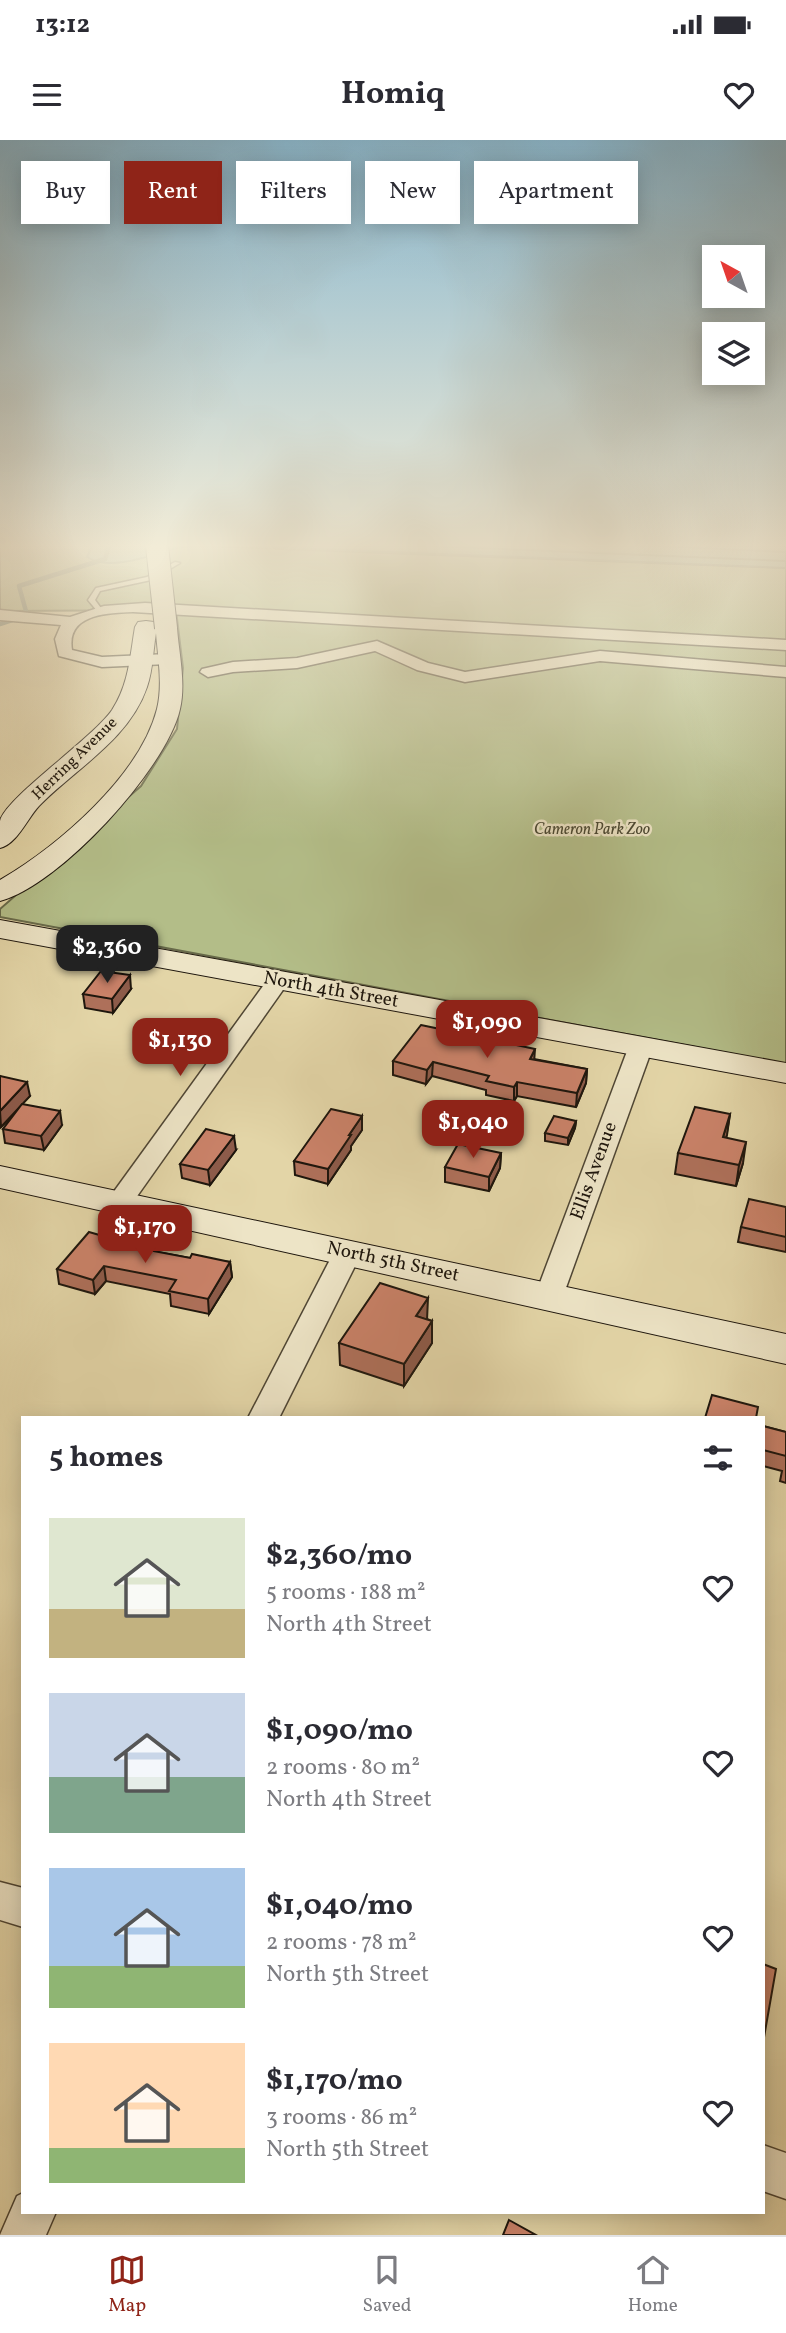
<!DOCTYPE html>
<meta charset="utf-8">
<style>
:root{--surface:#fff;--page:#f7f7f7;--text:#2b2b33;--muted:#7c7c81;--line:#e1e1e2;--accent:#8f2418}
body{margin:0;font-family:Vollkorn,serif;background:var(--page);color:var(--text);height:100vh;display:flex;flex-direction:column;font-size:26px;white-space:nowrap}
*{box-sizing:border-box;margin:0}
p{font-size:23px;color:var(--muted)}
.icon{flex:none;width:38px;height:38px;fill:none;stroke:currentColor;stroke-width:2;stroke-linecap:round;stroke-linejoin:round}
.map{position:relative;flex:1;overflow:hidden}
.side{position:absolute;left:21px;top:1276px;width:744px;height:798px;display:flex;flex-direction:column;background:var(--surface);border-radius:0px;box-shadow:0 4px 18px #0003}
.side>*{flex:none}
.guide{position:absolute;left:21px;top:21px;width:746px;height:63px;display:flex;gap:14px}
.needle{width:46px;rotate:320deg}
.fabs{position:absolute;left:702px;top:105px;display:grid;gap:14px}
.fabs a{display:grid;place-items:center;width:63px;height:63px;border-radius:0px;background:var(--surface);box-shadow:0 4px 18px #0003;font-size:35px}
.price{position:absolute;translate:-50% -60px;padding:0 16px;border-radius:14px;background:var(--accent);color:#fff;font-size:23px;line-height:46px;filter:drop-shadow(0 2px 4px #0008)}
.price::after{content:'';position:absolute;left:50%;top:42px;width:21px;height:16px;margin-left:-10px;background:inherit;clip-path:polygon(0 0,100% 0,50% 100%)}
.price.active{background:#222;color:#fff}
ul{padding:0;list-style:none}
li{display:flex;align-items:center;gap:21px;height:175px;padding:0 28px}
li span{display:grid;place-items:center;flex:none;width:196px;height:140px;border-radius:0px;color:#555}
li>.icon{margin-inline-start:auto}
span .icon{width:84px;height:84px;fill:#fffc;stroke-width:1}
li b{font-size:30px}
h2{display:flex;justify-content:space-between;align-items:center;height:84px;padding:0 28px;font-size:30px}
.chip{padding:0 24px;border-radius:0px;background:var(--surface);box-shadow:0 4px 18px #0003;font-size:24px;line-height:63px}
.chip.active{background:var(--accent);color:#fff}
.status{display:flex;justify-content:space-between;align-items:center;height:49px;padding:0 35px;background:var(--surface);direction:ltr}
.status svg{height:19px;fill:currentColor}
header{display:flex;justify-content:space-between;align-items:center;height:91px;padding:0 28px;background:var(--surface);font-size:32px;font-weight:700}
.dock{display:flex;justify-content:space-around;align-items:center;height:98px;border-top:2px solid var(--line);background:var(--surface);font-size:19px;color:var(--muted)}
.dock a{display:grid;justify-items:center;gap:4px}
.dock .active{color:var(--accent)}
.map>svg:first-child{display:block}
.green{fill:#b3bd88;stroke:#686a4a;stroke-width:2}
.water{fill:#95b9a8;stroke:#65786a;stroke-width:2}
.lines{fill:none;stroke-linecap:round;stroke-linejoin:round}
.shore{stroke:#5a685a;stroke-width:2}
.stream{stroke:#65786a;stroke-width:4.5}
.service-casing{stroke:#4f4634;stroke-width:3}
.minor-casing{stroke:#4f4634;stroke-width:3}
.secondary-casing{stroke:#1e160d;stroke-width:2}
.service{fill:#ede4c6;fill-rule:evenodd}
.minor{fill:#ede4c6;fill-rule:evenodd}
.secondary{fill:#ede4c6;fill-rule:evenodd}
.secondary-bridge-casing{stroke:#1e160d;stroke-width:24;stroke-linecap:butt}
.secondary-bridge{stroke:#ede4c6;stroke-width:22}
.wall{fill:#ae705a;stroke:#1e160d;stroke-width:2}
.shaded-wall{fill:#8d5b4a;stroke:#1e160d;stroke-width:2}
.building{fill:#ca8269;stroke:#1e160d;stroke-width:2}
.labels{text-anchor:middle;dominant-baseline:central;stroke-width:5;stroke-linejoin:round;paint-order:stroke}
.far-street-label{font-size:16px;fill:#1e160d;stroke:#ede4c6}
.far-park-label{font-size:16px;font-style:italic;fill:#4b4832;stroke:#ede4c6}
.street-label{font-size:19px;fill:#1e160d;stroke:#ede4c6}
</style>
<div class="status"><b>13:12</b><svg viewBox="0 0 49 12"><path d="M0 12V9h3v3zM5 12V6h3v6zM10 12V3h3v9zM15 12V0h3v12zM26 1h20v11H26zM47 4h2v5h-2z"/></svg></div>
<header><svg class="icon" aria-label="menu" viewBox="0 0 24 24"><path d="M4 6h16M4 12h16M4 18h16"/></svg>Homiq<svg class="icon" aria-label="heart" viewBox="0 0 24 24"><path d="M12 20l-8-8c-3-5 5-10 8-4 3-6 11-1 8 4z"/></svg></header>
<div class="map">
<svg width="786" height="2095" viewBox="0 0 786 2095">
<rect width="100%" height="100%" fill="#e3d5a7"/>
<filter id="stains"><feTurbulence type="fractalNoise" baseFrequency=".00286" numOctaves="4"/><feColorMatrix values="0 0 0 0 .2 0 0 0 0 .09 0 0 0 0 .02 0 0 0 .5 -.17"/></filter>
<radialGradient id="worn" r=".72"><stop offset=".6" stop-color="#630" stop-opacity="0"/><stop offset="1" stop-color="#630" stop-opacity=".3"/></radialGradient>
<path class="green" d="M0 406H91L95 422C131 422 164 406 200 406L786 428V924L0 777V769L141 646 177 589 183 528 176 470 0 471Z"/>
<g class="water">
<path d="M92 406H182C156 413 111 433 87 417Z"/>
<polygon points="249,406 786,406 786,428"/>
</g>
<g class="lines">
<g class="shore">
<polyline points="431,406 786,421"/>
<polyline points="658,406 786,412"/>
</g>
<polyline class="stream" points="0,484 27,475 19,446 105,419 109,406"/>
<g class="service-casing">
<polygon id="service" points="175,422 180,423 151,440 100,451 95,460 103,471 102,472 98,472 88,460 96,448 147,437"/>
</g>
<g class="minor-casing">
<g id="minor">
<path d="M145 463 786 500V510L133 472C107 473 66 474 72 510L102 517 168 514 176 519 168 524 102 527 59 516 55 499 61 485 0 480V470L70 477 104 466Z"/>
<polygon points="377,501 428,523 465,532 600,511 786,527 786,537 600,521 465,542 417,530 375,511 297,528 233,532 208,537 200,532 202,529 233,522 297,518"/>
<polygon points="279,833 287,835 290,840 128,1069 119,1071 110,1069 106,1063 110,1057 271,835"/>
<polygon points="641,899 649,901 653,906 563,1156 559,1163 549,1166 539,1163 535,1156 629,906 633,901"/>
<polygon points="348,1103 358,1106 362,1112 279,1278 248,1278 334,1112 338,1106"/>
<polygon points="0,1742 23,1748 23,1787 0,1780"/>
<polygon points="763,2005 786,2013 786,2059 763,2051"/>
<polygon points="23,2053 23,2072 56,2072 46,2095 0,2095 17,2056"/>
</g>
</g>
<g class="secondary-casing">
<g id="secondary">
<path d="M146 481 154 482 156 486 166 482 174 483 177 488C179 514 186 543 180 569 167 628 59 746 0 761V740C58 706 140 636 157 569 163 545 158 518 156 493 153 511 153 530 147 547 129 600 76 628 39 666 27 679 17 704 0 708 0 700 0 689 0 681 5 658 92 599 112 570 129 544 130 516 135 487L138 482Z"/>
<polygon points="0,780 786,923 786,943 0,798"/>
<polygon points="0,1026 786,1194 786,1224 0,1048"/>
</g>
</g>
<use href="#service" class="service"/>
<use href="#minor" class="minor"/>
<use href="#secondary" class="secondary"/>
<g class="secondary-bridge-casing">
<polyline id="secondary-bridge" points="157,406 166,488"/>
</g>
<use href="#secondary-bridge" class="secondary-bridge"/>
</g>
<g class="wall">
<polygon points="131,849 113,873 85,868 83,854"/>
<polygon points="534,919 587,929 586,943 576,967 517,956 514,961 486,955 486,950 432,936 426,944 393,935 393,921"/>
<polygon points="0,936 30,956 22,964 62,985 44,1010 5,1003 3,989 22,965 1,987 0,986"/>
<polygon points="730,974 726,998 743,1023 736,1046 675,1034 678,1013"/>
<polygon points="362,976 362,990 351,1006 351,1010 328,1044 295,1035 294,1021"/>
<polygon points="576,981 575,988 568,1005 545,1001 545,993"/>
<polygon points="236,1010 210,1045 182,1038 180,1024"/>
<polygon points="501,1013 500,1028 489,1051 445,1042 445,1027"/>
<polygon points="786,1067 786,1112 738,1102 741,1087"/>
<polygon points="125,1106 190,1118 230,1122 232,1137 209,1174 171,1166 170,1154 106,1141 95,1154 59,1144 57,1129"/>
<polygon points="427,1179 432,1181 432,1203 404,1246 340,1225 339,1203"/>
<polygon points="763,1286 786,1292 786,1343 780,1341 782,1331 763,1326"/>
</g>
<g class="shaded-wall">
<polygon points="130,835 131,849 113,873 112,859"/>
<polygon points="535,909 534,923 530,919"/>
<polygon points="433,922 432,936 426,944 427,930"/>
<polygon points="587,929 586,943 576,967 577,953"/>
<polygon points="27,942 30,956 1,987 0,971"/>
<polygon points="517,942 517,956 514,961 514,947"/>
<polygon points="60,971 62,985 44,1010 41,996"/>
<polygon points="730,974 727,995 719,1018 723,997"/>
<polygon points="362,976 362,990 351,1006 351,1010 328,1044 328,1029 349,995"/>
<polygon points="576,981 575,988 568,1005 568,998"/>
<polygon points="234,996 236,1010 210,1045 208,1030"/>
<polygon points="746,1002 743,1023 736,1046 739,1025"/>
<polygon points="501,1013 500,1028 489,1051 489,1037"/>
<polygon points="230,1122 232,1137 209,1174 208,1159"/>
<polygon points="104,1126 106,1141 95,1154 93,1140"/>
<polygon points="428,1158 427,1180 416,1176"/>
<polygon points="432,1181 432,1203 404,1246 404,1224"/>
</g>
<g class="building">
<polygon points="101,831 130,835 112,859 83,854"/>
<polygon points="421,885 535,909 530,919 587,929 577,953 517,942 514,947 486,941 489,936 433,922 427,930 393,921"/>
<polygon points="0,936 27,942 0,971"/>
<polygon points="22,964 60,971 41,996 3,989"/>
<polygon points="695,967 730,974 723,997 746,1002 739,1025 678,1013"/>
<polygon points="331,969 362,976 349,995 351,995 328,1029 294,1021"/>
<polygon points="554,976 576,981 568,998 545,993"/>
<polygon points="206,989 234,996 208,1030 180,1024"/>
<polygon points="458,1004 501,1013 489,1037 445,1027"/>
<polygon points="749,1059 786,1067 786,1097 741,1087"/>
<polygon points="89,1092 124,1102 122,1105 190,1118 192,1114 230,1122 208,1159 169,1151 176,1140 104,1126 93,1140 57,1129"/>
<polygon points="380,1143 428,1158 416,1176 432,1181 404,1224 339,1203"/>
<polygon points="712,1255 758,1267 756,1278 705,1278"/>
<polygon points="763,1286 786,1292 786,1316 763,1310"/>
<polygon points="763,1824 776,1829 763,1903"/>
<polygon points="509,2080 536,2095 503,2095"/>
</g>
<linearGradient id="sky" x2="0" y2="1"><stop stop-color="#87b6ce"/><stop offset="0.58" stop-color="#f2ecd7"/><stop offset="1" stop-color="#f2ecd7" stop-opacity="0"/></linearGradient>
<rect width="786" height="700" fill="url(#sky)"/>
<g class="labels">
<g class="far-street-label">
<text transform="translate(75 619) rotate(-44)">Herring Avenue</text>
</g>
<g class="far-park-label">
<text x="592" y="690">Cameron Park Zoo</text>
</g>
<g class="street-label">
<text transform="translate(331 850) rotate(10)">North 4th Street</text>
<text transform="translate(594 1031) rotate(-70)">Ellis Avenue</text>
<text transform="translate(393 1122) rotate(12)">North 5th Street</text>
</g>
</g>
<rect width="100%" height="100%" filter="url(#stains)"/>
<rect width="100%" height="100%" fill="url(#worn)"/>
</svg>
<div class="fabs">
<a><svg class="needle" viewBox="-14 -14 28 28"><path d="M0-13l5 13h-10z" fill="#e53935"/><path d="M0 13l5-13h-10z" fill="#7c7c81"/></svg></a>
<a><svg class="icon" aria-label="layers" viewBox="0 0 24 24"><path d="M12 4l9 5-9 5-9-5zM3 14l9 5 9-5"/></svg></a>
</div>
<b class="price active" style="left:107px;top:845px">$2,360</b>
<b class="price" style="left:487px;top:920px">$1,090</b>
<b class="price" style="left:180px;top:938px">$1,130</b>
<b class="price" style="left:473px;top:1020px">$1,040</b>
<b class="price" style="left:145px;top:1125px">$1,170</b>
<div class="guide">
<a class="chip">Buy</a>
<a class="chip active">Rent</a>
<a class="chip">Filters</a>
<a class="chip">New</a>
<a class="chip">Apartment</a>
</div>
<section class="side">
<h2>5 homes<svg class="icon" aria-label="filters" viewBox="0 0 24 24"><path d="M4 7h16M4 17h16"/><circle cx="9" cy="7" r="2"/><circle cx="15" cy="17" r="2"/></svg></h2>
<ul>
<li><span style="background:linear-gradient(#dfe7d0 65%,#c2b280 0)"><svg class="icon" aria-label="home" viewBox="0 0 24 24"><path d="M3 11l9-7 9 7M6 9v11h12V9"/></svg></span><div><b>$2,360/mo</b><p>5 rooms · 188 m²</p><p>North 4th Street</p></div><svg class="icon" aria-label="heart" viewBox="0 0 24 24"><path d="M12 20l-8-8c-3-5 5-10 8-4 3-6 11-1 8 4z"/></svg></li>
<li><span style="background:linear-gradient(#c9d6e8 60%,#7fa58c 0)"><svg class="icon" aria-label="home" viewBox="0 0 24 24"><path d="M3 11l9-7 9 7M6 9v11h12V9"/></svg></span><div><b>$1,090/mo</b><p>2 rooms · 80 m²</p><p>North 4th Street</p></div><svg class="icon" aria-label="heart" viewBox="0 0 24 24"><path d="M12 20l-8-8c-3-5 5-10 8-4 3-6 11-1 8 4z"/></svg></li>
<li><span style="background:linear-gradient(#a9c7e8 70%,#8fb573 0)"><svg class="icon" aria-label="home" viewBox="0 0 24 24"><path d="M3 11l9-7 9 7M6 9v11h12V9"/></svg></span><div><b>$1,040/mo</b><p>2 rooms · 78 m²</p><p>North 5th Street</p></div><svg class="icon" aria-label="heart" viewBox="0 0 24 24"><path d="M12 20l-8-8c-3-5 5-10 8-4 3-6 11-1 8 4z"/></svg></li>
<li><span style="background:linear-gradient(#ffd9b3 75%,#8fb573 0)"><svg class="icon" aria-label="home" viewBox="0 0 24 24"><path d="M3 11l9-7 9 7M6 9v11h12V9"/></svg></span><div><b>$1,170/mo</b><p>3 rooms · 86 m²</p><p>North 5th Street</p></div><svg class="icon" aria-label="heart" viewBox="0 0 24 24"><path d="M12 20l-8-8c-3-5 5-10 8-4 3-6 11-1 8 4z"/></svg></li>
</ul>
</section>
</div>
<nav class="dock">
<a class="active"><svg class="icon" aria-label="map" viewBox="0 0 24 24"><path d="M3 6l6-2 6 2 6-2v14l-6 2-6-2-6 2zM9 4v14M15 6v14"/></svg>Map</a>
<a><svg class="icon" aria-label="saved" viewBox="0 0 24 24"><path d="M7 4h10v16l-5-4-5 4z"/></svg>Saved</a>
<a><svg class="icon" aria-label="home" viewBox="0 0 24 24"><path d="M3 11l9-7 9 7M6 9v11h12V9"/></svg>Home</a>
</nav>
